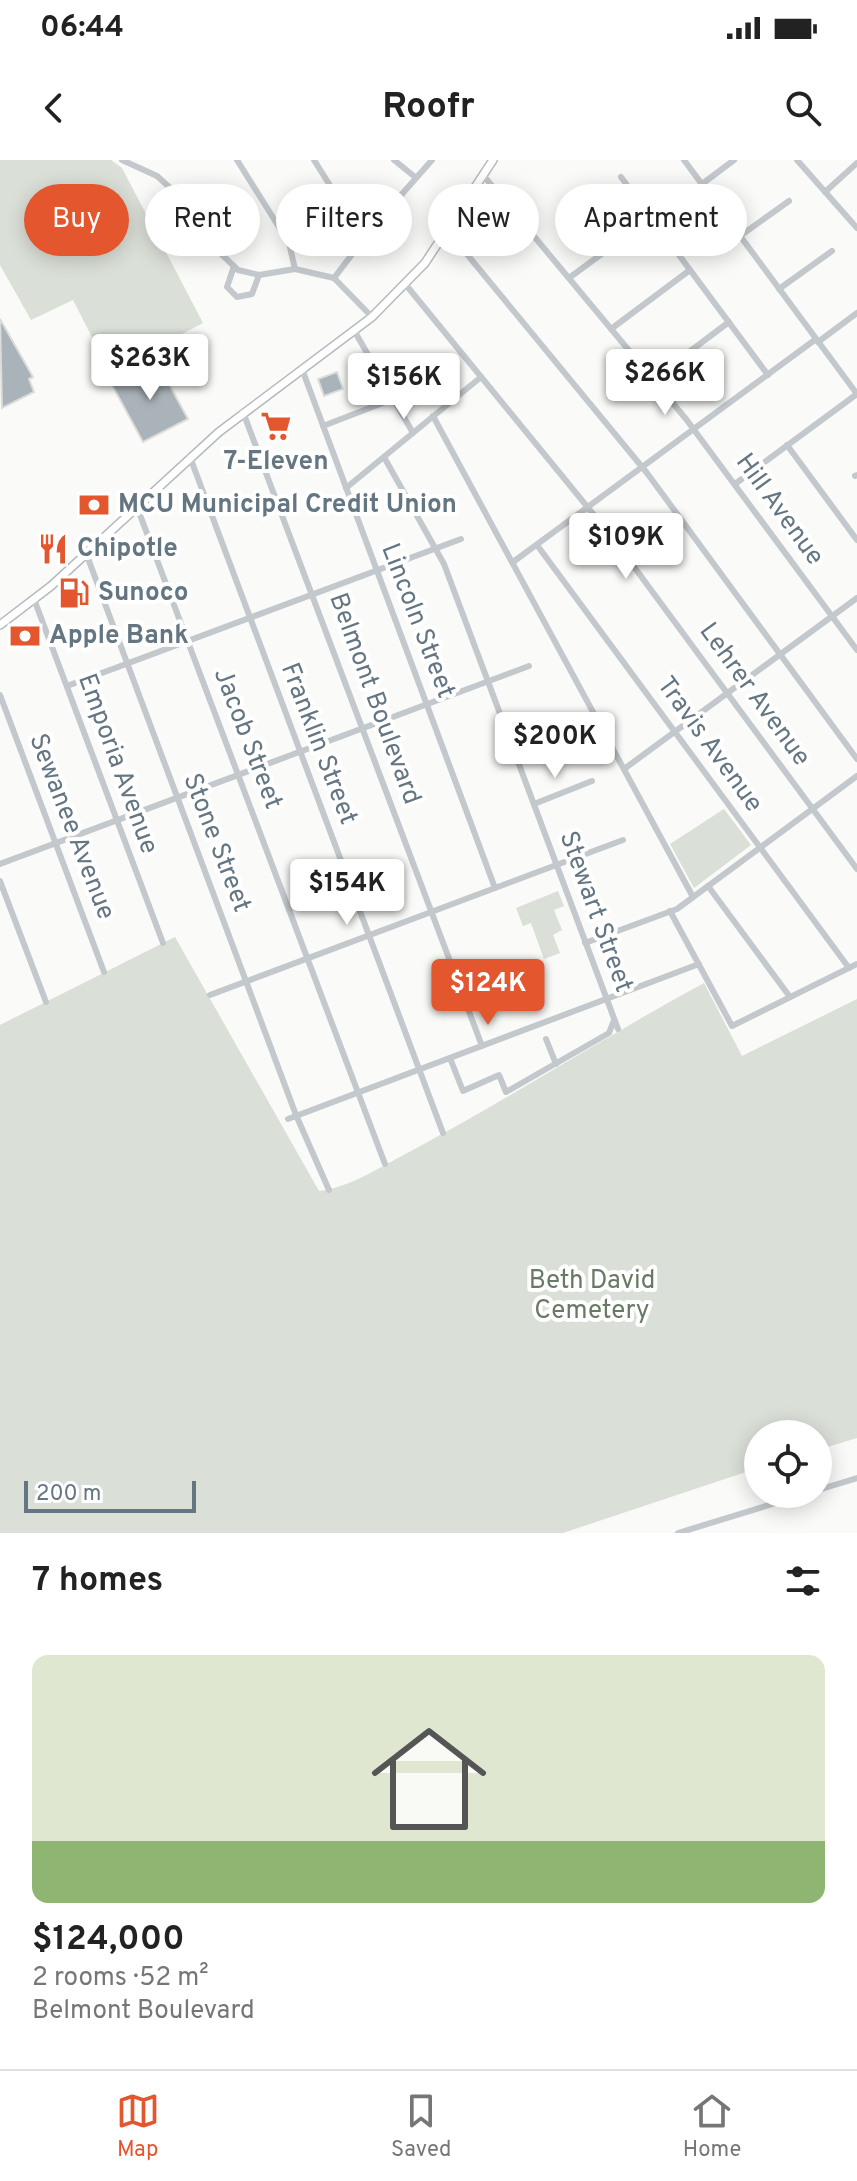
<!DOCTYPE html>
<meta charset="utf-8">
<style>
:root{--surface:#fff;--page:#f2f2f2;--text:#222;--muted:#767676;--line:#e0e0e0;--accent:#e4572e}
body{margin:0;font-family:Overpass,sans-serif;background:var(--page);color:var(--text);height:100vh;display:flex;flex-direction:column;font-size:30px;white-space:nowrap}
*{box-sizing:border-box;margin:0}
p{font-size:26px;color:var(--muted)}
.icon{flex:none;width:44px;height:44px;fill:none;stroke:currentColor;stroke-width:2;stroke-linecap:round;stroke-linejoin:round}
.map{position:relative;height:1373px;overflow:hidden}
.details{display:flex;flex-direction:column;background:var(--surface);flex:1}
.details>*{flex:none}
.banner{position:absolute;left:24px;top:24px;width:810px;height:72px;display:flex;gap:16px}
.tools{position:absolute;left:744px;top:1260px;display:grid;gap:16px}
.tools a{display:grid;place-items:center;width:88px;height:88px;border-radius:50%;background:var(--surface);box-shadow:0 4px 20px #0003;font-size:40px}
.scale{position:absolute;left:24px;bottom:20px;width:172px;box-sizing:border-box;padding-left:8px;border:4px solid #657683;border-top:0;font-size:22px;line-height:28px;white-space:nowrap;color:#657683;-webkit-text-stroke:6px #fff;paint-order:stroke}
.price{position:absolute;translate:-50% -68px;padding:0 18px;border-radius:8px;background:#fff;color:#222;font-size:26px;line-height:52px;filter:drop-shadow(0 2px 4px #0008)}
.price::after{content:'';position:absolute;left:50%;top:48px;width:24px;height:18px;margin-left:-12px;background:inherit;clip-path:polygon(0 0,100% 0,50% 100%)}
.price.active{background:var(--accent);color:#fff}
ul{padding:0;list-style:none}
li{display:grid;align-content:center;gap:16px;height:424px;padding:0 32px}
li+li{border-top:2px solid var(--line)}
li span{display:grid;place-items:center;height:248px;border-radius:16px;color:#555}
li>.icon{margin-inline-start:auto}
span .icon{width:144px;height:144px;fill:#fffc;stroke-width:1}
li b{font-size:34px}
h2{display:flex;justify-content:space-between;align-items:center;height:96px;padding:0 32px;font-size:34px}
.pill{padding:0 28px;border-radius:36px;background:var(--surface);box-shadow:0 4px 20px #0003;font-size:28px;line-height:72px}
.pill.active{background:var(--accent);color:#fff}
.status{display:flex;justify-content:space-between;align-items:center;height:56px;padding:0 40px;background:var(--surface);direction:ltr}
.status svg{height:22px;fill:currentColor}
header{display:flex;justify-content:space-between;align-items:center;height:104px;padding:0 32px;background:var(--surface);font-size:36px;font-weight:700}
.dock{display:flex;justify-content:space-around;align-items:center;height:112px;border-top:2px solid var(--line);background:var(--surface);font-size:22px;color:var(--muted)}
.dock a{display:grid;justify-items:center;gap:4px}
.dock .active{color:var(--accent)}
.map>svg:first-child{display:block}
.green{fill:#dadfd7}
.building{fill:#aab3b9;stroke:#dcdcda;stroke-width:2}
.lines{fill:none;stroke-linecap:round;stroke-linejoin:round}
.major-casing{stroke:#b5babe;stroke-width:10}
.minor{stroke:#c3c8cc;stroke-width:6}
.major{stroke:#fff;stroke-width:7}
.labels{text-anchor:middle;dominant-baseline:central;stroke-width:8;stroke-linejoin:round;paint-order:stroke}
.poi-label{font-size:26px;font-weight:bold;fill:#657683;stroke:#fff;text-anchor:start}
.street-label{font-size:26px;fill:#657683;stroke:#fff}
.park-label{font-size:26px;fill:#687a64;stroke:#fff}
</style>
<div class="status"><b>06:44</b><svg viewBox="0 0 49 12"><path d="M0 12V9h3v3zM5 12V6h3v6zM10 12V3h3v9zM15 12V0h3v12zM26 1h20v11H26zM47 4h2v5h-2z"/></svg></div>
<header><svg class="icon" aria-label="back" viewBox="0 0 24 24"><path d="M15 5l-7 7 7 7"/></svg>Roofr<svg class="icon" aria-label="search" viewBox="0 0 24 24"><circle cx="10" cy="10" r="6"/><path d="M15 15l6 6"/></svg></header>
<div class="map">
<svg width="857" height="1373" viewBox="0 0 857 1373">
<rect width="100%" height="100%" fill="#fafaf8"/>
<g class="green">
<polygon points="0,0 111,0 122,8 203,163 110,212 73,140 31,160 0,105"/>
<polygon points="724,649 751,685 694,728 670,684"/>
<polygon points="558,731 564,746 554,750 562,770 553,775 560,793 544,799 531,763 523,766 516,748"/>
<path d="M175 777 319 1031C350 1028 385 1004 413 990 512 937 606 876 704 823L742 896 857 839V1278L818 1290V1274H758V1308L563 1373H0V865Z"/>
</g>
<g class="building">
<polygon points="0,159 33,217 29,219 34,232 2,248"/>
<polygon points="157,202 188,259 143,282 112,225"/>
<polygon points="337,212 343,229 324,236 318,219"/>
</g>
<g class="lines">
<g class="major-casing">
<polyline id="major" points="0,465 51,426 219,272 372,157 425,103 493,0"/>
</g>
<g class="minor">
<polyline points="122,0 157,16 177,34 215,88 238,110 259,115 295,109 334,118"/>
<polyline points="237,0 289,83 295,109"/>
<polyline points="314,0 336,35 373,67"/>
<polyline points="394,0 415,17"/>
<polyline points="684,0 857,234"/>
<polyline points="797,0 857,68"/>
<polyline points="483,15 686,259 857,490"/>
<polyline points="621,17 768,215"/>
<polyline points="702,24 734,0"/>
<polyline points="825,32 857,3"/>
<polyline points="447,70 647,313 857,599"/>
<polyline points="740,76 789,41"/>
<polyline points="234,106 227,127 237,137 252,134 259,115"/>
<polyline points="334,118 373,67 432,0"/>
<polyline points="334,118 372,157"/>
<polyline points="569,118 652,57"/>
<polyline points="406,125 612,377 857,709"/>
<polyline points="779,129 832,91"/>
<polyline points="611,169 690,110"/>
<polyline points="355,172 413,273"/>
<polyline points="818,182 857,153"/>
<polyline points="302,209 495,728"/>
<polyline points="653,219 729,162"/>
<polyline points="243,252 482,886"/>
<polyline points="433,256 693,737"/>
<polyline points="323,266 393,239"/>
<polyline points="787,285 857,380"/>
<polyline points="190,297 443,973"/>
<polyline points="384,297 444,404 618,869"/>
<polyline points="855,316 857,315"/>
<polyline points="735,324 857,234"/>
<polyline points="346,328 481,217"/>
<polyline points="137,347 385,1004"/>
<polyline points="537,385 849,808"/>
<polyline points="86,393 296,955 329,1030"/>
<polyline points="513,402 816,179"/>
<polyline points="34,439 163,783"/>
<polyline points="67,526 461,379"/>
<polyline points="0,535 104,812"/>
<polyline points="511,583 561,565"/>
<polyline points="624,609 857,438"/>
<polyline points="534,644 592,621"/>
<polyline points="0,704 529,506"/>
<polyline points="0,721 46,842"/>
<polyline points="708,726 790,837"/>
<polyline points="670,751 732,866 857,804"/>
<polyline points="585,783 677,749 857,616"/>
<polyline points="210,835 623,680"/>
<polyline points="546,879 556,904"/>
<polyline points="450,898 463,931 499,915 506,932 609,873 614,860"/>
<polyline points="288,959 699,804"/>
<polyline points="818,1330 857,1318"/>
<polyline points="678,1373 805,1334"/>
</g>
<use href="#major" class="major"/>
</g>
<defs>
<g id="supermarket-bare" transform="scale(2.4)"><path d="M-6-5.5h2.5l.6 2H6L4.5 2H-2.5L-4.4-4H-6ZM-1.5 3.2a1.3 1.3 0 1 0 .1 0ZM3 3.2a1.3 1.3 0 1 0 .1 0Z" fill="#e4572e" stroke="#fff" stroke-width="2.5" paint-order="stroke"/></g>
<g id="bank-bare" transform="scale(2.4)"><path d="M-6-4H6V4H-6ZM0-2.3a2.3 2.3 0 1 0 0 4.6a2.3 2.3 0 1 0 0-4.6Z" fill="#e4572e" stroke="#fff" stroke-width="2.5" paint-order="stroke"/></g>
<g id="restaurant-bare" transform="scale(2.4)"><path d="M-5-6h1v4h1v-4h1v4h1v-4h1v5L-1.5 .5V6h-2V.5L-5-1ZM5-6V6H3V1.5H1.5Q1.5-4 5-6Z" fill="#e4572e" stroke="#fff" stroke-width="2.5" paint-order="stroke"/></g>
<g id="fuel-bare" transform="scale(2.4)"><path d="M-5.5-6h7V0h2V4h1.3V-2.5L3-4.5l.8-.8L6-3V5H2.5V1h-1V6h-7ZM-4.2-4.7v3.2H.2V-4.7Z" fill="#e4572e" stroke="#fff" stroke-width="2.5" paint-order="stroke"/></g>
</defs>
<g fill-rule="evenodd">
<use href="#supermarket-bare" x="276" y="266"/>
<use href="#bank-bare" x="94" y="345"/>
<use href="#restaurant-bare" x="53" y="389"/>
<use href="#fuel-bare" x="74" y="433"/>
<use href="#bank-bare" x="25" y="476"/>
</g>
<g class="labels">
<g class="poi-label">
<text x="276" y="302" text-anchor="middle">7-Eleven</text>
<text x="118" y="345">MCU Municipal Credit Union</text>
<text x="77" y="389">Chipotle</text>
<text x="98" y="433">Sunoco</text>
<text x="49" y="476">Apple Bank</text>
</g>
<g class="street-label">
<text transform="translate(779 350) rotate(54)">Hill Avenue</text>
<text transform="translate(417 461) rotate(69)">Lincoln Street</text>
<text transform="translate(754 535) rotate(54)">Lehrer Avenue</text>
<text transform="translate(374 539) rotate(70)">Belmont Boulevard</text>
<text transform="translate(247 579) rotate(69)">Jacob Street</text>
<text transform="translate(318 584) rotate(69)">Franklin Street</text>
<text transform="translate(709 585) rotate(54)">Travis Avenue</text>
<text transform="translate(117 604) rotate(70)">Emporia Avenue</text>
<text transform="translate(71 667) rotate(69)">Sewanee Avenue</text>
<text transform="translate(216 683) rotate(69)">Stone Street</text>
<text transform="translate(595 752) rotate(70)">Stewart Street</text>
</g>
<g class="park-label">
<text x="592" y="1121">Beth David<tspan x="592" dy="30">Cemetery</tspan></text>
</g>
</g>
</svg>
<div class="tools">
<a><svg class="icon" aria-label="locate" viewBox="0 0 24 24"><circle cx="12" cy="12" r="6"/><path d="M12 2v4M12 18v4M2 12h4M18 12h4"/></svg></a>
</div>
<div class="scale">200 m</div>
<b class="price" style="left:150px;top:242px">$263K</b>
<b class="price" style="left:665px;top:257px">$266K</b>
<b class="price" style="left:404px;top:261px">$156K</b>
<b class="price" style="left:626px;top:421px">$109K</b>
<b class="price" style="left:555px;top:620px">$200K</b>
<b class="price" style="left:347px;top:767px">$154K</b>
<b class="price active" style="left:488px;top:867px">$124K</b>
<div class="banner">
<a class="pill active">Buy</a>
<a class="pill">Rent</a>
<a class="pill">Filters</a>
<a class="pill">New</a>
<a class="pill">Apartment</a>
</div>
</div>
<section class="details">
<h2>7 homes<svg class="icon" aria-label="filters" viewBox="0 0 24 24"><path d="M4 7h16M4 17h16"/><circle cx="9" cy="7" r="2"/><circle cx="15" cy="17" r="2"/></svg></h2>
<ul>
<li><span style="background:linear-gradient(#dfe7d0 75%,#8fb573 0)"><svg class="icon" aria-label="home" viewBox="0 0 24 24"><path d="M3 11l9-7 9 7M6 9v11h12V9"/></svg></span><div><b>$124,000</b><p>2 rooms · 52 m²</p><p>Belmont Boulevard</p></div></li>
</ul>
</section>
<nav class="dock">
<a class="active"><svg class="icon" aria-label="map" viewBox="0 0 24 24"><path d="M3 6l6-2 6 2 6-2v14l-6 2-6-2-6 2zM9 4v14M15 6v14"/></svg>Map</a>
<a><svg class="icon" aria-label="saved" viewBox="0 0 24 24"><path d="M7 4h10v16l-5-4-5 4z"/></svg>Saved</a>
<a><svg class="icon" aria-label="home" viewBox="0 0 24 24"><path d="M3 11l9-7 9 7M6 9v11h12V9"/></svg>Home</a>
</nav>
